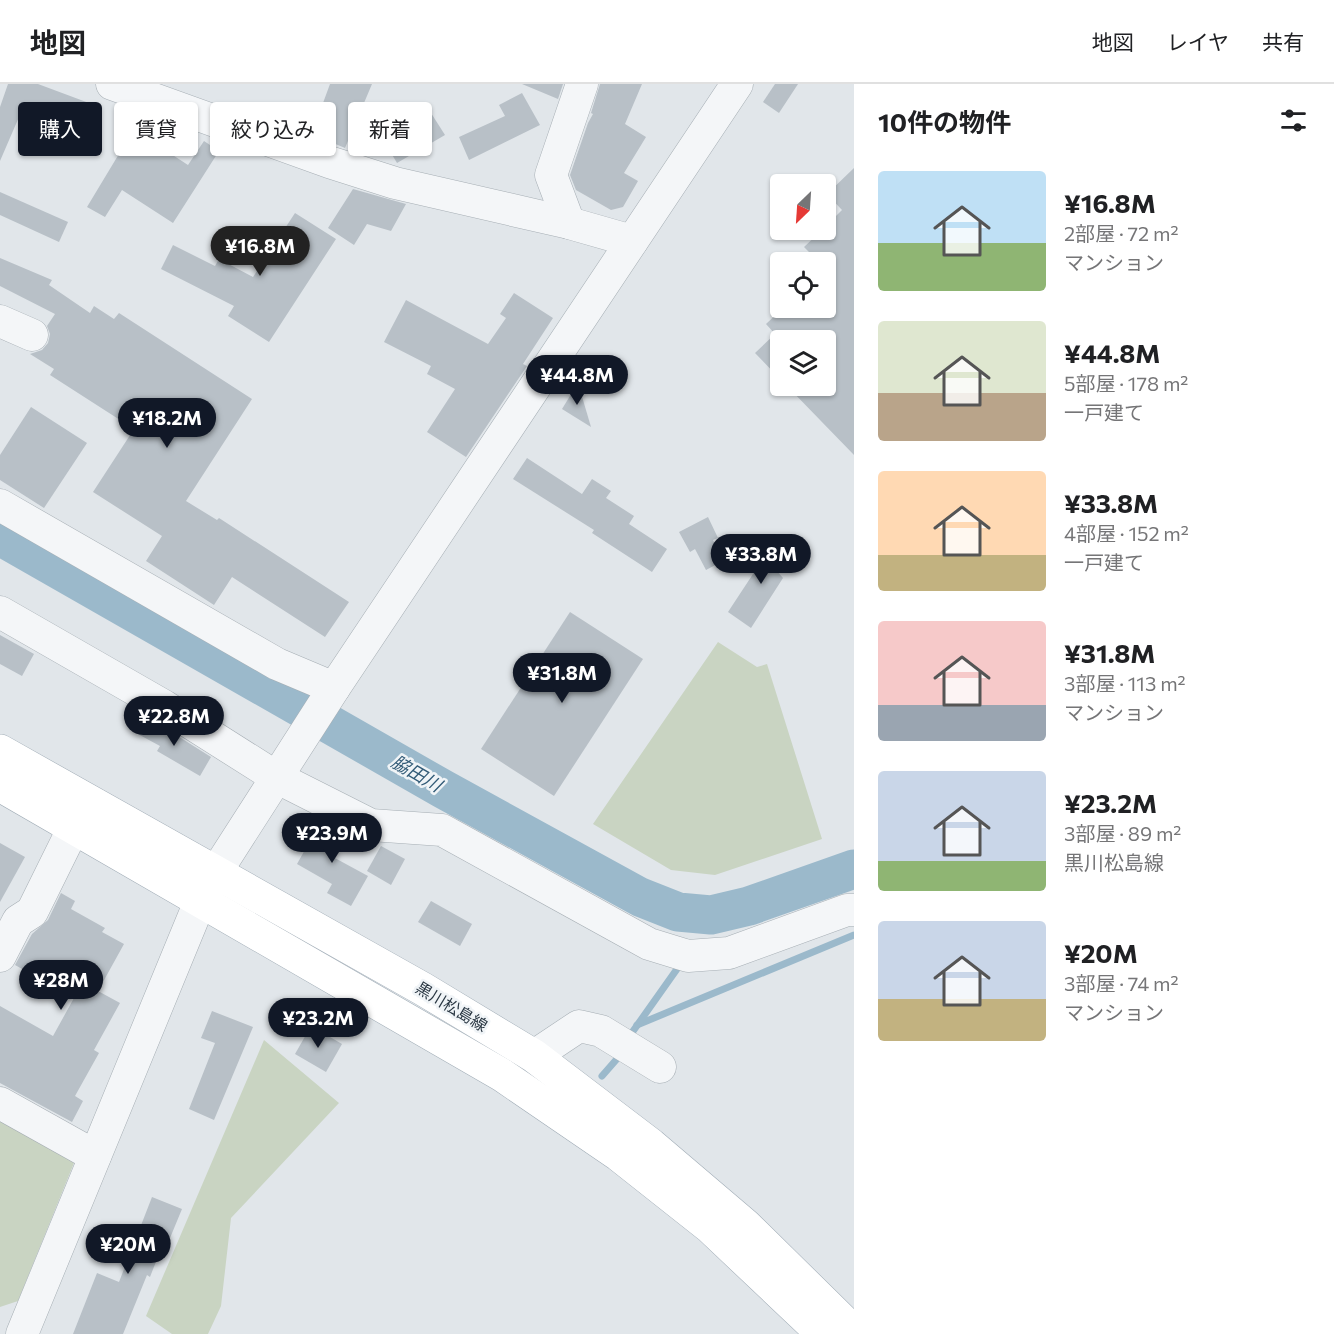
<!DOCTYPE html>
<html lang="ja">
<meta charset="utf-8">
<style>
:root{--surface:#fff;--page:#f2f2f2;--text:#202124;--muted:#757577;--line:#e0e0e0;--accent:#111827}
body{margin:0;font-family:Commissioner,"Noto Sans JP",sans-serif;background:var(--page);color:var(--text);height:100vh;display:flex;flex-direction:column;font-size:22px;white-space:nowrap}
*{box-sizing:border-box;margin:0}
p{font-size:20px;color:var(--muted)}
.icon{flex:none;width:33px;height:33px;fill:none;stroke:currentColor;stroke-width:2;stroke-linecap:round;stroke-linejoin:round}
.map{position:relative;flex:1;overflow:hidden}
.side{display:flex;flex-direction:column;background:var(--surface);width:480px}
.side>*{flex:none}
.banner{position:absolute;left:18px;top:18px;width:570px;height:54px;display:flex;gap:12px}
.needle{width:39px;rotate:205deg}
.fabs{position:absolute;left:770px;top:90px;display:grid;gap:12px}
.fabs a{display:grid;place-items:center;width:66px;height:66px;border-radius:6px;background:var(--surface);box-shadow:0 2px 4px #0004;font-size:30px}
.price{position:absolute;translate:-50% -51px;padding:0 14px;border-radius:21px;background:var(--accent);color:#fff;font-size:20px;line-height:39px;filter:drop-shadow(0 2px 3px #0008)}
.price::after{content:'';position:absolute;left:50%;top:36px;width:18px;height:14px;margin-left:-9px;background:inherit;clip-path:polygon(0 0,100% 0,50% 100%)}
.price.active{background:#222;color:#fff}
ul{padding:0;list-style:none}
li{display:flex;align-items:center;gap:18px;height:150px;padding:0 24px}
li span{display:grid;place-items:center;flex:none;width:168px;height:120px;border-radius:6px;color:#555}
li>.icon{margin-inline-start:auto}
span .icon{width:72px;height:72px;fill:#fffc;stroke-width:1}
li b{font-size:26px}
h2{display:flex;justify-content:space-between;align-items:center;height:72px;padding:0 24px;font-size:26px}
.pill{padding:0 21px;border-radius:6px;background:var(--surface);box-shadow:0 2px 4px #0004;font-size:21px;line-height:54px}
.pill.active{background:var(--accent);color:#fff}
header{display:flex;align-items:center;gap:36px;box-sizing:border-box;height:84px;padding:0 30px;background:var(--surface);border-bottom:2px solid var(--line)}
header strong{font-size:28px}
nav{display:flex;gap:33px;margin-inline-start:auto;font-size:21px}
main{display:flex;flex:1;min-height:0}
.map>svg:first-child{display:block}
.green{fill:#c9d4c2}
.lines{fill:none;stroke-linecap:round;stroke-linejoin:round}
.stream{stroke:#9bb9cb;stroke-width:7}
.river{stroke:#9bb9cb;stroke-width:39}
.building{fill:#b8c0c7}
.minor-casing{stroke:#a6aeb4;stroke-width:33}
.major-casing{stroke:#a0acb6;stroke-width:34}
.minor{stroke:#f4f6f8;stroke-width:32}
.major{stroke:#fff;stroke-width:33}
.labels{text-anchor:middle;dominant-baseline:central;stroke-width:5;stroke-linejoin:round;paint-order:stroke}
.street-label{font-size:16px;fill:#293642;stroke:#f0f4f7}
.water-label{font-size:18px;font-style:italic;fill:#325b77;stroke:#f0f4f7}
</style>
<header>
<strong>地図</strong>
<nav><a>地図</a><a>レイヤ</a><a>共有</a></nav>
</header>
<main>
<div class="map">
<svg width="854" height="1250" viewBox="0 0 854 1250">
<rect width="100%" height="100%" fill="#e1e6ea"/>
<g class="green">
<polygon points="718,558 757,583 767,580 822,755 715,791 671,786 593,740"/>
<polygon points="264,956 339,1019 231,1134 221,1222 208,1250 172,1250 146,1232"/>
<polygon points="0,1030 76,1074 18,1217 0,1223"/>
</g>
<g class="lines">
<g class="stream">
<polyline points="637,941 854,851"/>
<polyline points="631,950 677,885"/>
<polyline points="602,992 616,976"/>
</g>
<polyline class="river" points="0,452 443,705 640,813 678,828 711,831 749,822 854,785"/>
</g>
<g class="building">
<polygon points="8,0 38,0 89,19 81,42 70,38 66,50 19,33 0,77 0,23"/>
<polygon points="330,0 372,0 345,64 314,51 328,21 323,19"/>
<polygon points="522,0 563,0 558,15"/>
<polygon points="600,0 642,0 625,40 646,53 624,89 638,97 623,123 611,126 576,106 570,91 588,39 593,30 591,29"/>
<polygon points="775,0 798,0 779,29 763,18"/>
<polygon points="522,9 540,41 469,76 459,53 505,32 499,21"/>
<polygon points="431,29 445,51 397,79 384,57"/>
<polygon points="140,35 158,45 151,57 188,81 204,57 219,67 173,139 122,106 105,133 87,123"/>
<polygon points="854,84 854,371 787,302 825,302 825,256 782,256 780,254 780,295 755,269 775,250 766,240 783,224 825,224 825,178 819,178 804,163 822,146 825,146 825,143 842,126 827,110"/>
<polygon points="353,105 406,120 391,147 367,140 354,161 328,144"/>
<polygon points="0,108 68,138 59,158 0,131"/>
<polygon points="295,129 336,155 269,258 228,232 234,222 161,185 173,161 215,182 219,175 253,193"/>
<polygon points="0,174 52,196 49,201 90,229 94,222 114,235 119,229 252,315 186,417 217,436 219,434 349,518 325,553 232,493 214,521 146,477 162,452 93,408 134,345 50,291 54,285 30,270 42,266 48,259 50,250 47,242 55,230 0,202"/>
<polygon points="514,209 553,234 523,280 527,282 466,373 427,348 455,305 427,290 431,282 384,258 406,216 488,260 506,234 500,230"/>
<polygon points="578,299 591,343 562,325"/>
<polygon points="31,323 87,359 44,424 0,396 0,371"/>
<polygon points="527,374 582,410 592,395 611,407 606,414 634,432 629,440 667,465 652,488 592,449 594,446 513,395"/>
<polygon points="708,433 718,454 713,456 723,477 706,486 695,465 690,468 679,448"/>
<polygon points="778,452 794,469 776,486 783,494 751,544 728,528"/>
<polygon points="570,528 643,575 554,712 481,665"/>
<polygon points="0,551 34,570 22,592 0,580"/>
<polygon points="146,632 211,673 200,692 157,667 160,662 136,649"/>
<polygon points="321,737 346,750 333,773 368,792 351,822 327,809 332,800 297,780"/>
<polygon points="0,759 25,773 0,818"/>
<polygon points="381,762 405,775 391,801 367,787"/>
<polygon points="61,809 75,817 71,825 105,844 102,848 124,860 98,907 120,919 94,966 99,969 75,1012 83,1017 72,1038 0,999 0,922 53,952 74,914 15,881 32,850 48,836"/>
<polygon points="431,817 472,840 460,862 418,838"/>
<polygon points="212,927 253,943 214,1036 189,1025 215,959 201,954"/>
<polygon points="311,942 342,960 326,988 295,970"/>
<polygon points="152,1113 182,1125 170,1154 166,1152 150,1193 147,1191 123,1250 73,1250 97,1189 119,1198"/>
</g>
<g class="lines">
<g class="minor-casing">
<g id="minor">
<polyline points="112,0 329,78 395,99 569,139 632,157"/>
<polyline points="569,139 551,91 582,0"/>
<polyline points="0,237 32,251"/>
<polyline points="0,421 277,580 334,604"/>
<polyline points="0,528 164,622 276,693 371,741 442,746 649,860 688,872 729,869 847,826 854,826"/>
<polyline points="0,872 18,837 32,828 74,743"/>
<polyline points="534,972 579,942 601,947 660,983"/>
<polyline points="0,1019 95,1072"/>
<polyline points="22,1250 201,815 216,788 334,604 737,0"/>
</g>
</g>
<g class="major-casing">
<g id="major">
<polyline points="0,667 423,905 534,972 651,1061 745,1141 854,1248"/>
<polyline points="0,701 502,991 619,1071 710,1143 823,1250"/>
</g>
</g>
<use href="#minor" class="minor"/>
<use href="#major" class="major"/>
</g>
<g class="labels">
<g class="street-label">
<text transform="translate(452 922) rotate(31)">黒川松島線</text>
</g>
<g class="water-label">
<text transform="translate(417 689) rotate(30)">脇田川</text>
</g>
</g>
</svg>
<div class="fabs">
<a><svg class="needle" viewBox="-14 -14 28 28"><path d="M0-13l5 13h-10z" fill="#e53935"/><path d="M0 13l5-13h-10z" fill="#757577"/></svg></a>
<a><svg class="icon" aria-label="locate" viewBox="0 0 24 24"><circle cx="12" cy="12" r="6"/><path d="M12 2v4M12 18v4M2 12h4M18 12h4"/></svg></a>
<a><svg class="icon" aria-label="layers" viewBox="0 0 24 24"><path d="M12 4l9 5-9 5-9-5zM3 14l9 5 9-5"/></svg></a>
</div>
<b class="price active" style="left:260px;top:193px">¥16.8M</b>
<b class="price" style="left:577px;top:322px">¥44.8M</b>
<b class="price" style="left:167px;top:365px">¥18.2M</b>
<b class="price" style="left:761px;top:501px">¥33.8M</b>
<b class="price" style="left:562px;top:620px">¥31.8M</b>
<b class="price" style="left:174px;top:663px">¥22.8M</b>
<b class="price" style="left:332px;top:780px">¥23.9M</b>
<b class="price" style="left:61px;top:927px">¥28M</b>
<b class="price" style="left:318px;top:965px">¥23.2M</b>
<b class="price" style="left:128px;top:1191px">¥20M</b>
<div class="banner">
<a class="pill active">購入</a>
<a class="pill">賃貸</a>
<a class="pill">絞り込み</a>
<a class="pill">新着</a>
</div>
</div>
<section class="side">
<h2>10件の物件<svg class="icon" aria-label="filters" viewBox="0 0 24 24"><path d="M4 7h16M4 17h16"/><circle cx="9" cy="7" r="2"/><circle cx="15" cy="17" r="2"/></svg></h2>
<ul>
<li><span style="background:linear-gradient(#bfe0f5 60%,#8fb573 0)"><svg class="icon" aria-label="home" viewBox="0 0 24 24"><path d="M3 11l9-7 9 7M6 9v11h12V9"/></svg></span><div><b>¥16.8M</b><p>2部屋 · 72 m²</p><p>マンション</p></div></li>
<li><span style="background:linear-gradient(#dfe7d0 60%,#b9a48a 0)"><svg class="icon" aria-label="home" viewBox="0 0 24 24"><path d="M3 11l9-7 9 7M6 9v11h12V9"/></svg></span><div><b>¥44.8M</b><p>5部屋 · 178 m²</p><p>一戸建て</p></div></li>
<li><span style="background:linear-gradient(#ffd9b3 70%,#c2b280 0)"><svg class="icon" aria-label="home" viewBox="0 0 24 24"><path d="M3 11l9-7 9 7M6 9v11h12V9"/></svg></span><div><b>¥33.8M</b><p>4部屋 · 152 m²</p><p>一戸建て</p></div></li>
<li><span style="background:linear-gradient(#f6c9c9 70%,#9aa5b1 0)"><svg class="icon" aria-label="home" viewBox="0 0 24 24"><path d="M3 11l9-7 9 7M6 9v11h12V9"/></svg></span><div><b>¥31.8M</b><p>3部屋 · 113 m²</p><p>マンション</p></div></li>
<li><span style="background:linear-gradient(#c9d6e8 75%,#8fb573 0)"><svg class="icon" aria-label="home" viewBox="0 0 24 24"><path d="M3 11l9-7 9 7M6 9v11h12V9"/></svg></span><div><b>¥23.2M</b><p>3部屋 · 89 m²</p><p>黒川松島線</p></div></li>
<li><span style="background:linear-gradient(#c9d6e8 65%,#c2b280 0)"><svg class="icon" aria-label="home" viewBox="0 0 24 24"><path d="M3 11l9-7 9 7M6 9v11h12V9"/></svg></span><div><b>¥20M</b><p>3部屋 · 74 m²</p><p>マンション</p></div></li>
</ul>
</section>
</main>
